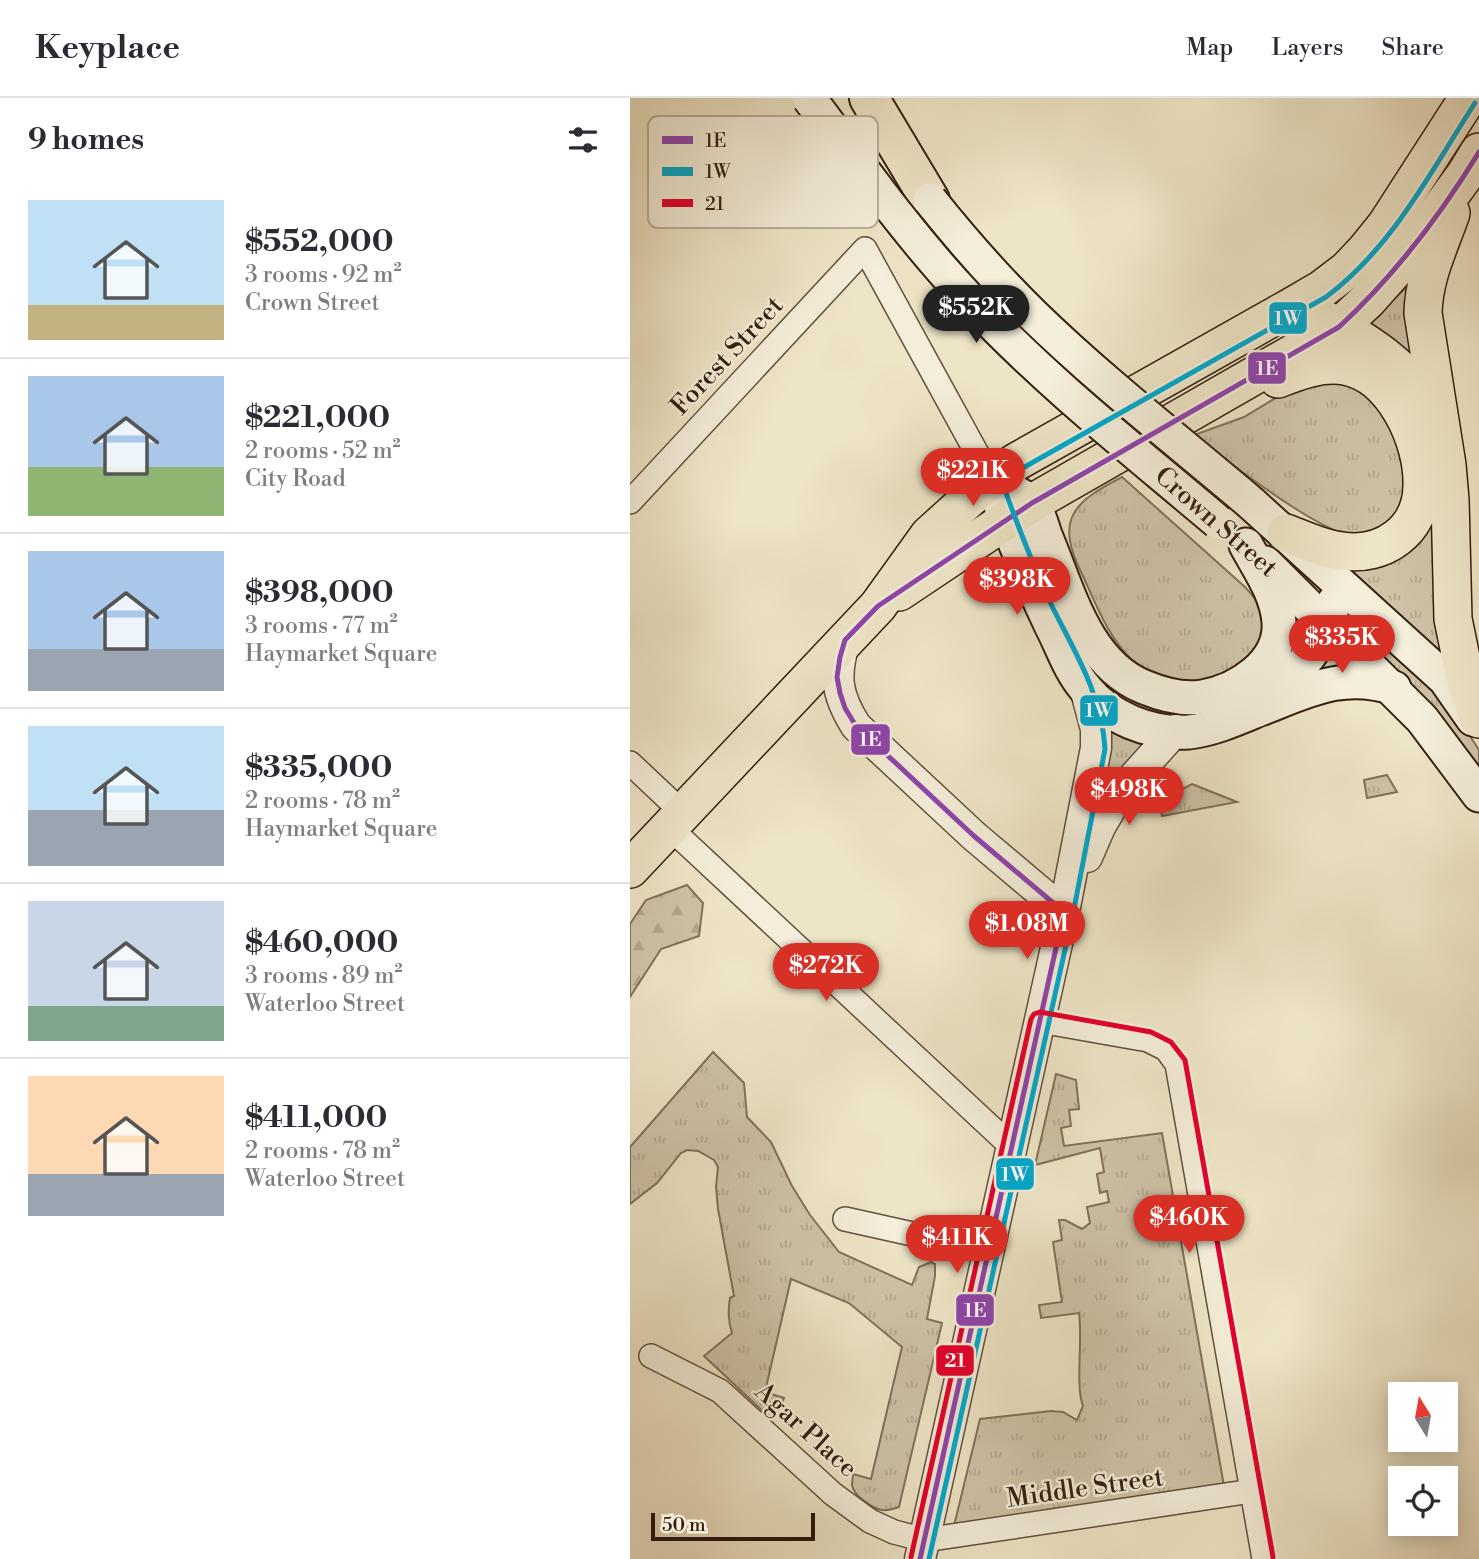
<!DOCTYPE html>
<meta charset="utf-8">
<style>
:root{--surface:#fff;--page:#f2f2f3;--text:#2b2b33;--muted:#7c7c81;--line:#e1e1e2;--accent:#d93025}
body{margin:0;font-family:"Libre Bodoni",serif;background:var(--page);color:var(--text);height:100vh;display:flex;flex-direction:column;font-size:26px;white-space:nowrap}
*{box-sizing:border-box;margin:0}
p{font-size:23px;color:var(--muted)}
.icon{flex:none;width:38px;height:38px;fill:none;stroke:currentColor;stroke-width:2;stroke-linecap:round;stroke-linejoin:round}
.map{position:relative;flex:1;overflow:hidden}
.drawer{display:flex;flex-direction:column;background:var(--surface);width:630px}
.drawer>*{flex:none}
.needle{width:46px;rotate:349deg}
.buttons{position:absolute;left:758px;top:1284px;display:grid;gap:14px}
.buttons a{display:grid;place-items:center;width:70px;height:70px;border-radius:0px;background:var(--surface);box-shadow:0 4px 18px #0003;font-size:35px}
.scale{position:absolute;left:21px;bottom:18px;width:164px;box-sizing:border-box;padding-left:7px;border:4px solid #341f0e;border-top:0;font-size:19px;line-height:24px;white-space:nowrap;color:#341f0e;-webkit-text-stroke:5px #f4eeda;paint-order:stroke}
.price{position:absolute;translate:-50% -60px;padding:0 16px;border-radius:24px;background:var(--accent);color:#fff;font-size:23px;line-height:46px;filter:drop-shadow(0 2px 4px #0008)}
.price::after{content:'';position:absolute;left:50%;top:42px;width:21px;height:16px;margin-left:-10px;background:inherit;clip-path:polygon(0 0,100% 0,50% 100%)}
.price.selected{background:#222;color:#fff}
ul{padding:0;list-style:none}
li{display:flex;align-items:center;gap:21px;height:175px;padding:0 28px}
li+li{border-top:2px solid var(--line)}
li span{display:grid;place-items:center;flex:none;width:196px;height:140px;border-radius:0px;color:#555}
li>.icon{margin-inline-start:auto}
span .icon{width:84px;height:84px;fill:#fffc;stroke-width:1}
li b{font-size:30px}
h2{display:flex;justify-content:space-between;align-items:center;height:84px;padding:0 28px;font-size:30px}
header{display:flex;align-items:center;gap:42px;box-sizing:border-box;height:98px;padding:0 35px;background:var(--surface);border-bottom:2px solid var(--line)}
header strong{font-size:33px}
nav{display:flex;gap:38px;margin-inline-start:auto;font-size:24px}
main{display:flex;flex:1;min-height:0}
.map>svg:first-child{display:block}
.grass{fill:url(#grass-tufts);stroke:#81715a;stroke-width:2}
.forest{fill:url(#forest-firs);stroke:#81715a;stroke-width:2}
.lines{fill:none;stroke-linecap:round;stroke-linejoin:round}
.minor-casing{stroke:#62503c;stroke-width:26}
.tertiary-casing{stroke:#62503c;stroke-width:33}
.secondary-casing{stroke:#341f0e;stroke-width:37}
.primary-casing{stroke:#341f0e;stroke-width:40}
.motorway-casing{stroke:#341f0e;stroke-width:42}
.minor{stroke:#f4eeda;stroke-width:23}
.tertiary{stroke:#f4eeda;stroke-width:30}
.secondary{stroke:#f4eeda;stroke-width:33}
.primary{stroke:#eee5c6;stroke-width:37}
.motorway{stroke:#eee5c6;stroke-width:38}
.secondary-bridge-casing{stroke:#341f0e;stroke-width:37;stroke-linecap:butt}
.secondary-bridge{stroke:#f4eeda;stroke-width:33}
.bus-1-casing{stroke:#f4eeda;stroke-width:10}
.bus-2-casing{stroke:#f4eeda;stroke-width:10}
.bus-3-casing{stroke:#f4eeda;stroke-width:10}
.bus-1{stroke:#8e44ad;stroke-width:5}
.bus-2{stroke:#00a9ce;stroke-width:5}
.bus-3{stroke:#e4002b;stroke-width:5}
.labels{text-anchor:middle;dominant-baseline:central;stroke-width:5;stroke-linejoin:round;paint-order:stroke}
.street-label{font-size:26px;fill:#341f0e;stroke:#f4eeda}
.key{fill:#f4eeda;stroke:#bab09d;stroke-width:2}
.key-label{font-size:19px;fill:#341f0e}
.line-badge{stroke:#f4eeda;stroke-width:2.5}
.badge-label{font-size:19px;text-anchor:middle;font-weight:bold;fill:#fff}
</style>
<header>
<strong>Keyplace</strong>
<nav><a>Map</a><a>Layers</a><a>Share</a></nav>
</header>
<main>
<section class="drawer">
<h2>9 homes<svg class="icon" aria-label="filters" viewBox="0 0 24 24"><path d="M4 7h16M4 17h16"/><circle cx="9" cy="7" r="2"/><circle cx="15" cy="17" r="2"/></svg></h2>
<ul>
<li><span style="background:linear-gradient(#bfe0f5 75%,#c2b280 0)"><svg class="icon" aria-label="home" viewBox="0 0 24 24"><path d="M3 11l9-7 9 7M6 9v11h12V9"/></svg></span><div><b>$552,000</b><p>3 rooms · 92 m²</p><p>Crown Street</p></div></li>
<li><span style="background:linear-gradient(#a9c7e8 65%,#8fb573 0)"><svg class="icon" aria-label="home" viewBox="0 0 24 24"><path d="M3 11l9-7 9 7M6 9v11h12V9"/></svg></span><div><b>$221,000</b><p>2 rooms · 52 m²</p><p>City Road</p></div></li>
<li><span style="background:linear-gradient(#a9c7e8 70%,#9aa5b1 0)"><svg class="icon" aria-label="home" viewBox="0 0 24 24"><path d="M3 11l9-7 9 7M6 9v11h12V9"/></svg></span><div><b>$398,000</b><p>3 rooms · 77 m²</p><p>Haymarket Square</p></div></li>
<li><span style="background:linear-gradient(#bfe0f5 60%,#9aa5b1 0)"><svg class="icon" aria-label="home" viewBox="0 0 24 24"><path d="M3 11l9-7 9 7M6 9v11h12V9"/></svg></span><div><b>$335,000</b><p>2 rooms · 78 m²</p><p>Haymarket Square</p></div></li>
<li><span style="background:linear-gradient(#c9d6e8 75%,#7fa58c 0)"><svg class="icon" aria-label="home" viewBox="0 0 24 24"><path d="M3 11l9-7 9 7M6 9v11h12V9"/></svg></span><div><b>$460,000</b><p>3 rooms · 89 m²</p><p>Waterloo Street</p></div></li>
<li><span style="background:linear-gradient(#ffd9b3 70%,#9aa5b1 0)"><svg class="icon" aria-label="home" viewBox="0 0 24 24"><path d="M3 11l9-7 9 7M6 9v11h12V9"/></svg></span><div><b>$411,000</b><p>2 rooms · 78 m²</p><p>Waterloo Street</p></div></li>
</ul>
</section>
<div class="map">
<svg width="849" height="1461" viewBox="0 0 849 1461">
<defs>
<pattern id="grass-tufts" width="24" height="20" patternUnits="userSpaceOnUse" patternTransform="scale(1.75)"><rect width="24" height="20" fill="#cec3a7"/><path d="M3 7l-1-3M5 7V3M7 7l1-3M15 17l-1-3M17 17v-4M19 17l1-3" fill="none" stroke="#b2a78f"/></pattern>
<pattern id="forest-firs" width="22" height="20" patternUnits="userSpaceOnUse" patternTransform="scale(1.75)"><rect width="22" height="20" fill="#cec3a7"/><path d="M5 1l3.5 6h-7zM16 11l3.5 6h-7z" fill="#b2a78f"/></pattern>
</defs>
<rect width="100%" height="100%" fill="#eee5c6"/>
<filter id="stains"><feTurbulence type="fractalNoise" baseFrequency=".00286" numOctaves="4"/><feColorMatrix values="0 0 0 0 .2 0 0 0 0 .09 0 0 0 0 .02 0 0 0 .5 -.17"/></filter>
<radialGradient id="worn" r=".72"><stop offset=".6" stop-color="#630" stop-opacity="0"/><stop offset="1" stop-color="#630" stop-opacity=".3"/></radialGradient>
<g class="grass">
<polygon points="780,186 789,268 735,228"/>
<path d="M690 282 724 288 744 301 768 344 775 379 774 404 761 427C751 430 740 436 730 438 698 443 592 359 564 337L614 319 657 293Z"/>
<path d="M492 379 615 489C623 498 632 507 634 520 641 554 595 583 564 585 543 586 516 575 501 561 477 538 465 503 451 474 424 419 446 403 492 379Z"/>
<polygon points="804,406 816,560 718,470"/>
<polygon points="715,511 780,564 835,630 849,652 849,673 716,523"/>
<polygon points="473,627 517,646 464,711"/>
<polygon points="757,677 767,694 737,700 734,682"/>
<polygon points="562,686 607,704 532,718 529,703"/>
<path d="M83 954 114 985 117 1019 141 1044 162 1088 180 1117 209 1154 282 1187 289 1169 301 1164 305 1166V1178L297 1221 312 1225 269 1409C263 1411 258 1413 252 1412 243 1411 223 1397 222 1387 222 1387 223 1377 223 1376L241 1381 272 1249 219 1205 161 1181 135 1294 154 1300 148 1315 138 1318 74 1258 102 1235C98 1222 98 1213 100 1200L104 1198 88 1111 86 1089 88 1069 84 1062 68 1053 57 1052 51 1055 27 1085 0 1106V1049Z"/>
<path d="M426 976 446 982 449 1011 439 1012 441 1028 431 1030 434 1048 532 1035 594 1388 323 1432 350 1321 421 1313 433 1314 447 1322 453 1308C445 1287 453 1242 449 1215L411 1220 409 1207 432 1204 423 1144 432 1142 429 1122H435L452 1131 460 1125 457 1109 479 1104 477 1093 470 1095 467 1076 474 1074 470 1050 405 1067Z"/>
</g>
<polygon class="forest" points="57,787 73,805 69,838 31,851 0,899 0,826 16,802"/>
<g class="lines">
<g class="minor-casing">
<g id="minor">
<polyline points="0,404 235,151 361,381"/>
<polyline points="0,665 52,714"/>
<polyline points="39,729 382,1049"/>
<polyline points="410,923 518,942 536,951 547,966 634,1461"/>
<polyline points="215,1121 359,1153"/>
<polyline points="21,1258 90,1293 203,1396 240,1423 264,1434 295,1442 622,1393"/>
</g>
</g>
<g class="tertiary-casing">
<g id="tertiary">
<path d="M215 542C204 578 206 596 226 628L344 738 434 814"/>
<polyline points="457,759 470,729 491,693 546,632"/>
<polyline points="290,1461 434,814 466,650 466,631 455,590"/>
</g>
</g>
<g class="secondary-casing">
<g id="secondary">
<path d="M361 381C379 431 399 481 422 529 432 548 440 573 455 590 479 620 521 637 559 634 584 631 608 620 630 611 677 593 713 573 764 590"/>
<path d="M381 392C388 396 399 401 403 407 409 416 412 427 415 437 438 491 455 565 514 589 531 596 553 602 572 599 608 593 652 565 649 524 647 496 629 471 616 447"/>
<polyline points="621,405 815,581 843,621"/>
<polyline points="635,465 792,621 849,697"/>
<path d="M636 600C671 569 692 552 704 504"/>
</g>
</g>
<g class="primary-casing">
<g id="primary">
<path d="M821 115C809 150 794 178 793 215L817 367 820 402 823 521 836 584 849 621"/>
<path d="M688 218C735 241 781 270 804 317"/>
<path d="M648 281C668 273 692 264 715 268 764 277 794 344 792 389 791 433 753 459 712 453 692 451 675 442 656 435"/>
<polyline points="269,494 402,405 709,229 738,202 771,165 835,77 849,54"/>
<polyline points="0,771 248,508 299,437 361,381 386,364 661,209 692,191 717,172 735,153 756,127 838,0"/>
</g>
</g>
<g class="motorway-casing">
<polyline id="motorway" points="239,0 300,102"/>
</g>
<use href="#minor" class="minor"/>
<use href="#tertiary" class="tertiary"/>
<use href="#secondary" class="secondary"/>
<use href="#primary" class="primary"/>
<use href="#motorway" class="motorway"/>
<g class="secondary-bridge-casing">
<g id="secondary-bridge">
<path d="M179 0C230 68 279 138 338 200 414 282 503 352 588 424"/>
<path d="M300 102C332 142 366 181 403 217 472 284 548 343 621 405"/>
</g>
</g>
<use href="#secondary-bridge" class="secondary-bridge"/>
<g class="bus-1-casing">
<path id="bus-1" d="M290 1461 434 814 344 738 226 628 215 610 210 595 207 579 210 559 215 542 248 508 402 405 709 229C764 178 810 118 849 54"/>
</g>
<g class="bus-2-casing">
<path id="bus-2" d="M299 1461 443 816 475 651C472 594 442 550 418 500 401 462 386 423 372 384L391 371 696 199C763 149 801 73 845 5"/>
</g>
<g class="bus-3-casing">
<polyline id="bus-3" points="281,1459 401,921 404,916 410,914 521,934 541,944 555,962 643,1459"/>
</g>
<use href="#bus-1" class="bus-1"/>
<use href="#bus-2" class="bus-2"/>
<use href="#bus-3" class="bus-3"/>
</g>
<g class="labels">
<g class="street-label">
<text transform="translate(97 258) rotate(-47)">Forest Street</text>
<text transform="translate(586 424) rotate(41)">Crown Street</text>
<text transform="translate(176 1332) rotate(42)">Agar Place</text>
<text transform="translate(455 1390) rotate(-8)">Middle Street</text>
</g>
</g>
<rect x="18" y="18" width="230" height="112" rx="10" class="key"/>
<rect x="32" y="38" width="31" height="8" fill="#8e44ad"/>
<rect x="32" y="69" width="31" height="9" fill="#00a9ce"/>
<rect x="32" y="101" width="31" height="8" fill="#e4002b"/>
<g class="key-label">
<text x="75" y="49">1E</text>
<text x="75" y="80">1W</text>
<text x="75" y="112">21</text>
</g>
<g class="line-badge">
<rect x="638" y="203" width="40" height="34" rx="7" fill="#00a9ce"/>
<rect x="617" y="253" width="40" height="34" rx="7" fill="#8e44ad"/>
<rect x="449" y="596" width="40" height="33" rx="7" fill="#00a9ce"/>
<rect x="220" y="625" width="41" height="33" rx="7" fill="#8e44ad"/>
<rect x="365" y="1059" width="40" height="34" rx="7" fill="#00a9ce"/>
<rect x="325" y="1195" width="40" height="34" rx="7" fill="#8e44ad"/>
<rect x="305" y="1246" width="40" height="33" rx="7" fill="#e4002b"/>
</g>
<g class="badge-label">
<text x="658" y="227">1W</text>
<text x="637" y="277">1E</text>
<text x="469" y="619">1W</text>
<text x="240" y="648">1E</text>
<text x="385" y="1083">1W</text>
<text x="345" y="1219">1E</text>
<text x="325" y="1269">21</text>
</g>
<rect width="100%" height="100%" filter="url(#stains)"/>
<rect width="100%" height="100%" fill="url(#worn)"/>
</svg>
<div class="buttons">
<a><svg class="needle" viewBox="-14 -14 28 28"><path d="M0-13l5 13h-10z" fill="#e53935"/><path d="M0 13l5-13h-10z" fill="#7c7c81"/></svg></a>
<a><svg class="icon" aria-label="locate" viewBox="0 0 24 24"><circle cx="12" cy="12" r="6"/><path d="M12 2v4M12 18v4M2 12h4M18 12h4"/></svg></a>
</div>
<div class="scale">50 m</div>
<b class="price selected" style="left:346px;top:247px">$552K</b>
<b class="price" style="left:343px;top:410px">$221K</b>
<b class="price" style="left:387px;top:519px">$398K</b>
<b class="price" style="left:712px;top:577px">$335K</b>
<b class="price" style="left:499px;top:729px">$498K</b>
<b class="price" style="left:397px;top:863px">$1.08M</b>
<b class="price" style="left:196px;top:905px">$272K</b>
<b class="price" style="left:559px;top:1157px">$460K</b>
<b class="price" style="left:327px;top:1177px">$411K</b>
</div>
</main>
